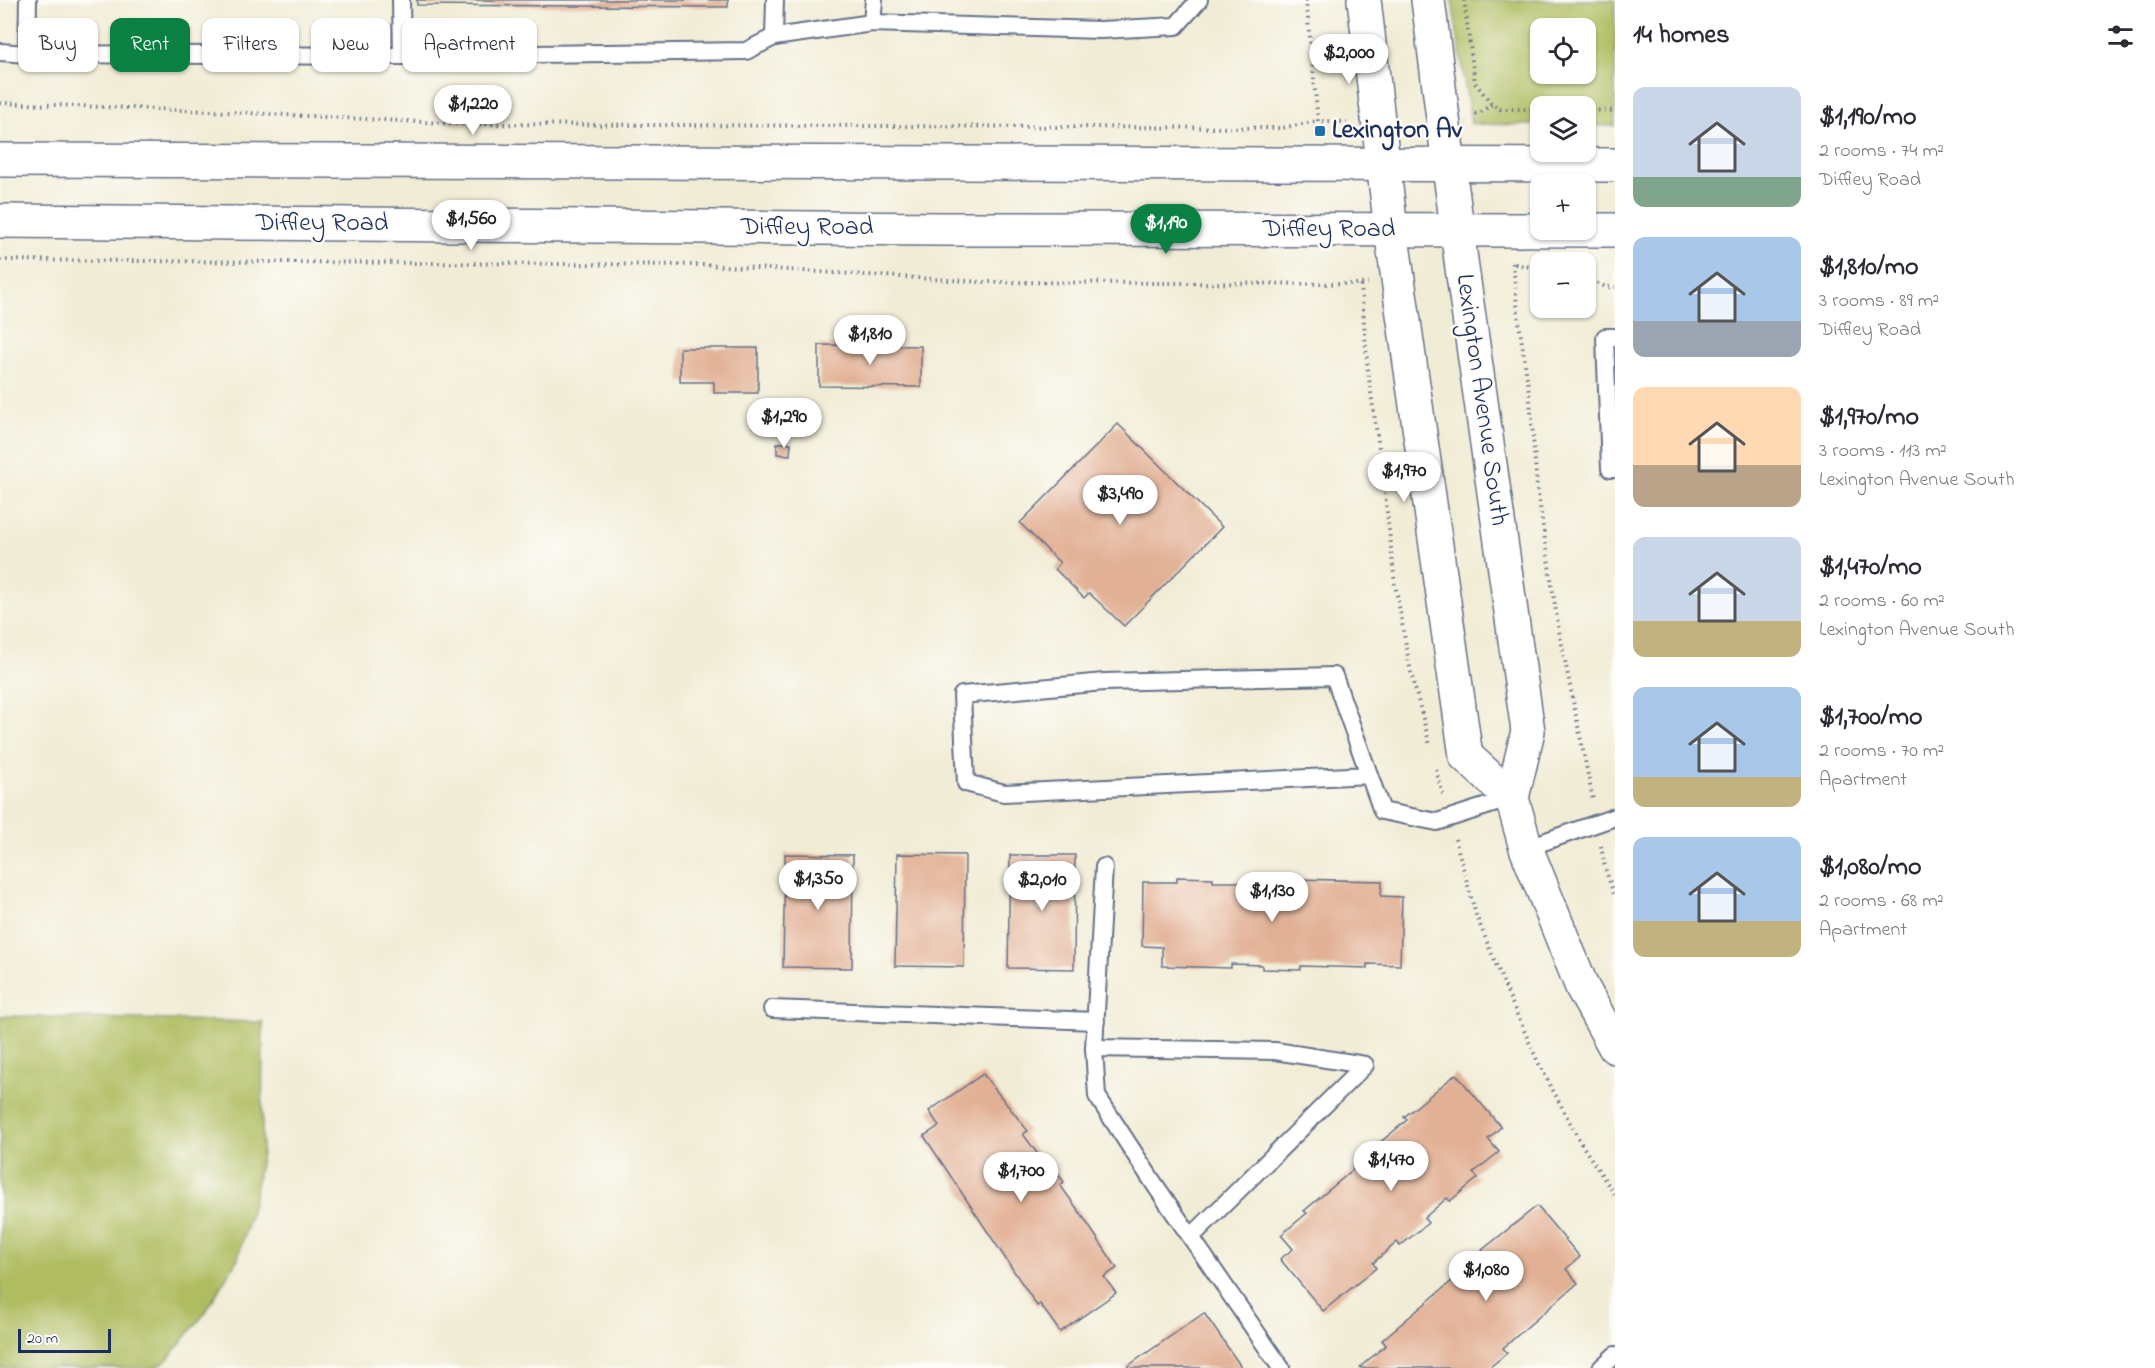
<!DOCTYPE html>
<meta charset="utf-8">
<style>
:root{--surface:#fff;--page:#f2f2f3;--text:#2b2b33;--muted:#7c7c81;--accent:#0b8043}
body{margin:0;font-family:"Indie Flower",sans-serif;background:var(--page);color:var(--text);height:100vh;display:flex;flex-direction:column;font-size:22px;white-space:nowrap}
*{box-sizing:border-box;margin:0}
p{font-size:20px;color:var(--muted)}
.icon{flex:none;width:33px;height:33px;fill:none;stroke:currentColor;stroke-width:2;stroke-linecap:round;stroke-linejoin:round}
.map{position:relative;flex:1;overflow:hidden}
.sheet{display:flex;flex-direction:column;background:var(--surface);width:540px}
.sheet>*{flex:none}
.guide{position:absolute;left:18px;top:18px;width:570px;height:54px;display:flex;gap:12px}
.controls{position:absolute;left:1530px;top:18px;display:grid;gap:12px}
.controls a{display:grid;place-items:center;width:66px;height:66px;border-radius:12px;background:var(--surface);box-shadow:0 2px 4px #0004;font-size:30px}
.scale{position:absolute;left:18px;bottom:15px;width:93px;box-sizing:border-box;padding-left:6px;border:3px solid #1b2f5e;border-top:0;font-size:16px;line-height:21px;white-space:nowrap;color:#1b2f5e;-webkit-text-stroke:4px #fdfcf7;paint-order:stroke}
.price{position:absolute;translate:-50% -51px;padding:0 14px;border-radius:21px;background:#fff;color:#222;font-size:20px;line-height:39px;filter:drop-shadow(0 2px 3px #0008)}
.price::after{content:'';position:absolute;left:50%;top:36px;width:18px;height:14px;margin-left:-9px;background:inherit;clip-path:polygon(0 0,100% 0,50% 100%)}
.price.selected{background:var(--accent);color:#fff}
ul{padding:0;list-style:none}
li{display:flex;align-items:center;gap:18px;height:150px;padding:0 18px}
li span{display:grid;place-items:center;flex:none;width:168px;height:120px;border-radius:12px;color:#555}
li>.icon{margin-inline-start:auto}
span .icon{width:72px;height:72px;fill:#fffc;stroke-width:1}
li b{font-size:26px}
h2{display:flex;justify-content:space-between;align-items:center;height:72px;padding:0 18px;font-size:26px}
.chip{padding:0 21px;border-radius:12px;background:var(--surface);box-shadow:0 2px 4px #0004;font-size:21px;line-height:54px}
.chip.selected{background:var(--accent);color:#fff}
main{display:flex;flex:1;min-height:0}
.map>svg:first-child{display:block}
.green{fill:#afbc5f;stroke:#65765e;stroke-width:1.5;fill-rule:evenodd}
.building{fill:#e2b094}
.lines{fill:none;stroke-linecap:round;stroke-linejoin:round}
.lane-casing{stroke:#667188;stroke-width:20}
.secondary-casing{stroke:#667188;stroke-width:36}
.path{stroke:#667188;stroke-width:4;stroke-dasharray:1.5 4.5;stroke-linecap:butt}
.lane{stroke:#fff;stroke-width:16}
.secondary{stroke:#fff;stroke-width:33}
.poi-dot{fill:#1f6fb2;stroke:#fdfcf7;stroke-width:2}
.labels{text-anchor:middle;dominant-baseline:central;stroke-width:5;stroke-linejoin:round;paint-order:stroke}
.poi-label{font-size:26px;font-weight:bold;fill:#1b2f5e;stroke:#fdfcf7;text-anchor:start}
.street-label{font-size:26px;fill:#1b2f5e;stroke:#fdfcf7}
</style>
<main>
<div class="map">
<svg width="1615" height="1368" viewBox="0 0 1615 1368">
<rect width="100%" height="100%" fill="#fdfcf7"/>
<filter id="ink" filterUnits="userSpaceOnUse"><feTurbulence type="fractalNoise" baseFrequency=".0167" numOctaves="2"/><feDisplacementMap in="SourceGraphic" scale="12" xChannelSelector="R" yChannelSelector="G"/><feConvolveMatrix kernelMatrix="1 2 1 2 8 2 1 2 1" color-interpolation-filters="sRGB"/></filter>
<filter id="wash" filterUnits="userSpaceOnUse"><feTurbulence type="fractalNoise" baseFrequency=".008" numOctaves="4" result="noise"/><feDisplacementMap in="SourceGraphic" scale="24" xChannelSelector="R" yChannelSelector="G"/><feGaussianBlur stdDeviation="1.35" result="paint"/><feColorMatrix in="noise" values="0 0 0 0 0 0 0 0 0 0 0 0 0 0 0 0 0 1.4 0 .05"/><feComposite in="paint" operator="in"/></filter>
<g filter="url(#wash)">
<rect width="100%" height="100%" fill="#f1ecd5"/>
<g class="green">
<path d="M1452 0H1615V126L1586 125V106H1540V125L1471 124ZM1540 28H1586V74H1540Z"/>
<polygon points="0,1016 263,1022 262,1153 252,1207 238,1258 205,1313 167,1360 155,1368 0,1368"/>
</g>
<g id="blocks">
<g class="building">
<polygon points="417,0 728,0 728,7 417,5"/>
<polygon points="819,345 921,346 921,387 819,386"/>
<polygon points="680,348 758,348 758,393 714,393 714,382 680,382"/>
<polygon points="1118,424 1222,527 1124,626 1089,593 1084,598 1055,569 1060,563 1020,523"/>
<polygon points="777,443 791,443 790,455 777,454"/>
<polygon points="785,854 853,855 852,968 783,967"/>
<polygon points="897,854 965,855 964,967 895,966"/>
<polygon points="1010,855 1075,855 1074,969 1008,968"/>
<polygon points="1177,877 1213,878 1213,882 1246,882 1246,878 1382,881 1381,896 1402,897 1400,965 1367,964 1367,968 1301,966 1300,970 1262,969 1262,965 1231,964 1231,968 1162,966 1162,947 1142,946 1143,882 1177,882"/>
<polygon points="983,1074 1028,1131 1023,1134 1042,1160 1046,1157 1064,1182 1060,1185 1081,1214 1117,1268 1104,1277 1116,1293 1060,1332 1040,1304 1037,1306 924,1136 939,1126 929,1111"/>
<polygon points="1456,1074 1501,1127 1488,1139 1499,1152 1473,1173 1478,1178 1450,1201 1447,1198 1424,1218 1428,1223 1400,1246 1397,1242 1373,1263 1376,1268 1323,1311 1280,1259 1293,1249 1281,1235 1307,1213 1304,1211 1356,1167 1354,1164 1407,1120 1404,1117"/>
<polygon points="1537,1206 1580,1257 1566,1269 1578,1283 1503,1348 1507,1353 1489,1368 1361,1368 1360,1367 1386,1345 1382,1340 1485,1253 1482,1250"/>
<polygon points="1204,1313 1242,1368 1125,1368"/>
</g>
</g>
</g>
<g filter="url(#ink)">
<use href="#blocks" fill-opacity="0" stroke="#667188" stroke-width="1.5"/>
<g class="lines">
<g class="lane-casing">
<g id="lane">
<polyline points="401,0 402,56"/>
<polyline points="872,23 874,0"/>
<polyline points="774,37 872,23 1101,30 1176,26 1199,0"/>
<polyline points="0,52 27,54 402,56 746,51 774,37 775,0"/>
<polyline points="27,54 28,0"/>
<polyline points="1615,337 1605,337 1610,469 1615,469"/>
<polyline points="1369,775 1004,793 966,783 962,695 1104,682 1334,676 1382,811 1437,822 1512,798"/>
<polyline points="1526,848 1615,817"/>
<polyline points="1104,867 1094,1048 1097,1096 1155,1185 1281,1368"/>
<polyline points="772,1009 1096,1021"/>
<polyline points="1094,1048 1275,1051 1365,1065 1191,1237"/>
<polyline points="1601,1368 1615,1355"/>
</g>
</g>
<g class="secondary-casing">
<g id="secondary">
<polyline points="1364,0 1391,230 1466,756 1512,798"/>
<polyline points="1428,0 1462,268 1528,731 1512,798 1526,848 1582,987 1615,1047"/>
<polyline points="0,160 1615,165"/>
<polyline points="0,221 942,229 1615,230"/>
</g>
</g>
<g class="path">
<polyline points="1306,0 1318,121 1347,122"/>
<polyline points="1464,0 1475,83 1492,104 1500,109 1540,109"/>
<polyline points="0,103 209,111 461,124 1282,128 1318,121"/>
<polyline points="1586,110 1615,111"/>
<polyline points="1475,114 1480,113 1492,104"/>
<polyline points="0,260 706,265 982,282 1361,284 1368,283"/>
<polyline points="1513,263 1518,315 1530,399 1537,487 1559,631 1593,800"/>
<polyline points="1515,264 1540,269"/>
<polyline points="1586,279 1606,287 1615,287"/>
<polyline points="1361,285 1368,372 1383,476 1395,584 1411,673 1430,745"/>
<polyline points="1436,770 1443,795"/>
<polyline points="1455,839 1476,915 1508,994 1538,1062 1582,1145 1615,1195"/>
<polyline points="1601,846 1605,868 1615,897"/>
</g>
<use href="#lane" class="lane"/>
<use href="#secondary" class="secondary"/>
</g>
</g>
<rect class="poi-dot" x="1314" y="125" width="12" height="12" rx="3"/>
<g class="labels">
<g class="poi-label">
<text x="1332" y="131">Lexington Av</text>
</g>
<g class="street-label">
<text x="322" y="224">Diffley Road</text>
<text x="807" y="228">Diffley Road</text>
<text x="1329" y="230">Diffley Road</text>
<text transform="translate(1481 400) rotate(82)">Lexington Avenue South</text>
</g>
</g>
</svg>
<div class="controls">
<a><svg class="icon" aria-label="locate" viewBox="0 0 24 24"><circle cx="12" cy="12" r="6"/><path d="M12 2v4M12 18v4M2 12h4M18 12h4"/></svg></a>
<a><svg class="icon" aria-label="layers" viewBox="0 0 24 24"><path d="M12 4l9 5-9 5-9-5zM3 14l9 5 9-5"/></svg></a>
<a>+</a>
<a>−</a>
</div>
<div class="scale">20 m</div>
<b class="price" style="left:1349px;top:85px">$2,000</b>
<b class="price" style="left:473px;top:136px">$1,220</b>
<b class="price" style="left:471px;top:251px">$1,560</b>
<b class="price selected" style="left:1166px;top:255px">$1,190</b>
<b class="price" style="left:870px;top:366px">$1,810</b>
<b class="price" style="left:784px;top:449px">$1,290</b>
<b class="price" style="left:1404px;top:503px">$1,970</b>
<b class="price" style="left:1120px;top:526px">$3,490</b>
<b class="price" style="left:818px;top:911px">$1,350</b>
<b class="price" style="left:1042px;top:912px">$2,010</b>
<b class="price" style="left:1272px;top:923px">$1,130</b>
<b class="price" style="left:1391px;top:1192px">$1,470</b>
<b class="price" style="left:1021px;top:1203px">$1,700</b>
<b class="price" style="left:1486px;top:1302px">$1,080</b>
<div class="guide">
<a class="chip">Buy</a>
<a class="chip selected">Rent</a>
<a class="chip">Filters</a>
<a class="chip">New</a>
<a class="chip">Apartment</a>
</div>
</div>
<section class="sheet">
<h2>14 homes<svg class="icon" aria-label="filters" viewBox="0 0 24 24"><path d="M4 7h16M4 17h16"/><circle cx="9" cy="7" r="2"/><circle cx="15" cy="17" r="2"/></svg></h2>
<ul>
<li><span style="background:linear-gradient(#c9d6e8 75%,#7fa58c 0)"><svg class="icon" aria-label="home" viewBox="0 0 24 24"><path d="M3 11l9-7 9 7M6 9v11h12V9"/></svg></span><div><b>$1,190/mo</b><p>2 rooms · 74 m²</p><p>Diffley Road</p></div></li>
<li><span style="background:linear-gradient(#a9c7e8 70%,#9aa5b1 0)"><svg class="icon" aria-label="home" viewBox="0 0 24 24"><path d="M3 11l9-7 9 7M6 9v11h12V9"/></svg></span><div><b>$1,810/mo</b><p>3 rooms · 89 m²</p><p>Diffley Road</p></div></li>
<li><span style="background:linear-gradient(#ffd9b3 65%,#b9a48a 0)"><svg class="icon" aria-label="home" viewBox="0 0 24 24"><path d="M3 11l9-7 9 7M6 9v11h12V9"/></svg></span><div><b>$1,970/mo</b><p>3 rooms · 113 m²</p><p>Lexington Avenue South</p></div></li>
<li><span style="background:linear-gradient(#c9d6e8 70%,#c2b280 0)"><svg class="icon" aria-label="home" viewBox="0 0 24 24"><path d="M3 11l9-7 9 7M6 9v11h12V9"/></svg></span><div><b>$1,470/mo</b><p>2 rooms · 60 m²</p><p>Lexington Avenue South</p></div></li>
<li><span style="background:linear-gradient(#a9c7e8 75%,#c2b280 0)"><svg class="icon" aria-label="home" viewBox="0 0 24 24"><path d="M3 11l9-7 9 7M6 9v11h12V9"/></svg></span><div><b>$1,700/mo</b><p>2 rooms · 70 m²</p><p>Apartment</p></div></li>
<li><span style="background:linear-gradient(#a9c7e8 70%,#c2b280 0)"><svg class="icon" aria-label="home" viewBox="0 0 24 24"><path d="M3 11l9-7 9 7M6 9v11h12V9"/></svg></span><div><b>$1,080/mo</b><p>2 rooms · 68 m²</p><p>Apartment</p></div></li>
</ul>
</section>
</main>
